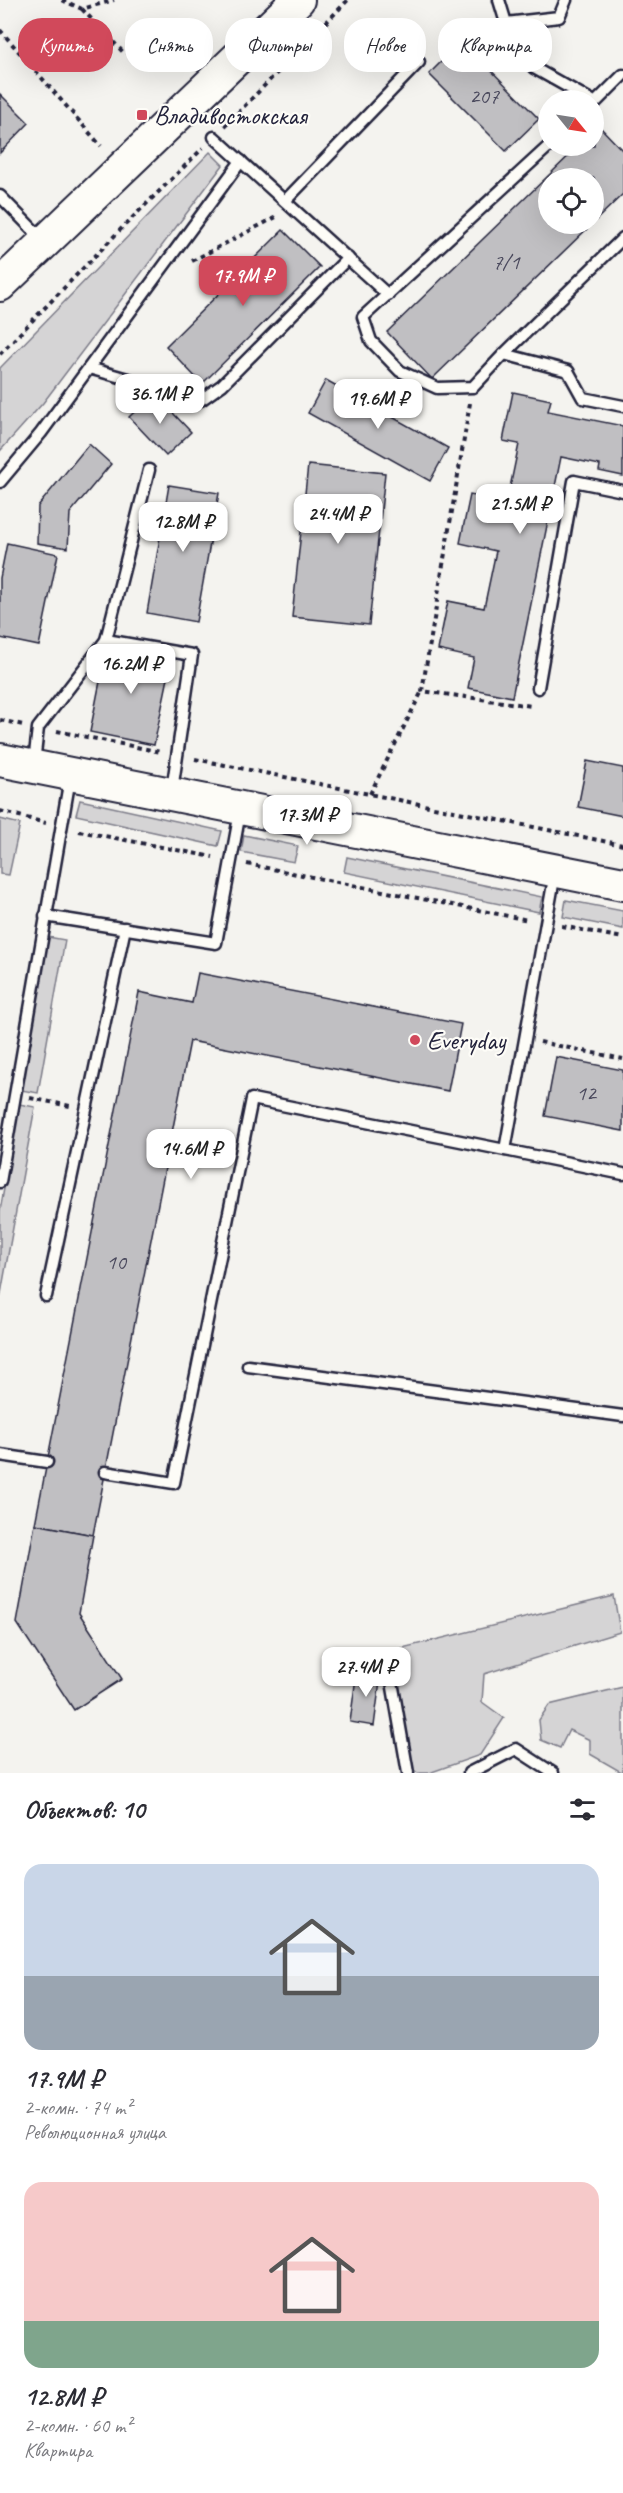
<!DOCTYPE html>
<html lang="ru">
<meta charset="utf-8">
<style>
:root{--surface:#fff;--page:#f7f7f7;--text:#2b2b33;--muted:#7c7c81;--accent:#d1495b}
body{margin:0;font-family:Caveat,sans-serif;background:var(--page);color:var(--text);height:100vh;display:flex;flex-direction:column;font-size:22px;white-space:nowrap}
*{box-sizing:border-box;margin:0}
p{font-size:20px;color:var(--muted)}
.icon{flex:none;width:33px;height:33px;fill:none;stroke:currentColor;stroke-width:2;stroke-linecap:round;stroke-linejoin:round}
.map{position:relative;height:1773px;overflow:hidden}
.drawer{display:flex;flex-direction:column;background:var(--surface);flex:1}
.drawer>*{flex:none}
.guide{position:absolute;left:18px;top:18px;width:588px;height:54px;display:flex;gap:12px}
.needle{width:39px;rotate:120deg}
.controls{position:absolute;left:538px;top:90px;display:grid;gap:12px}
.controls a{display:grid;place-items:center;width:66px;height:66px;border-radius:50%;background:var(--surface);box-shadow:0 6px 24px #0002;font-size:30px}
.price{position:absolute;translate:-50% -51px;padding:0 14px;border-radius:12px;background:#fff;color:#222;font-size:20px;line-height:39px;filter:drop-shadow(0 2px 3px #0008)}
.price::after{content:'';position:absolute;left:50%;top:36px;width:18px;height:14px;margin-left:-9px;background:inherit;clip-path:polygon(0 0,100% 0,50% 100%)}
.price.on{background:var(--accent);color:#fff}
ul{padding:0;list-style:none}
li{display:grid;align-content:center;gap:12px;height:318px;padding:0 24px}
li span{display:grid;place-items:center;height:186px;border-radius:18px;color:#555}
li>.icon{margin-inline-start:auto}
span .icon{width:108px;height:108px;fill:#fffc;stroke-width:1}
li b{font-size:26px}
h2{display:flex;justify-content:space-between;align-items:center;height:72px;padding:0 24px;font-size:26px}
.pill{padding:0 21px;border-radius:24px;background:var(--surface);box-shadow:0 6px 24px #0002;font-size:21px;line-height:54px}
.pill.on{background:var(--accent);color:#fff}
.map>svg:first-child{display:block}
.green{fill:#d5d4d5;stroke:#7c7b88;stroke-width:1.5}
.building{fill:#c0bfc2;stroke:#22223b;stroke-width:1.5}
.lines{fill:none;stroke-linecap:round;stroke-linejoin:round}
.lane-casing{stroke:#22223b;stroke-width:15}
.secondary-casing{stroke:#22223b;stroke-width:36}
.path{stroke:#22223b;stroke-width:4;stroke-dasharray:4.5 4.5;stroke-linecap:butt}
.lane{stroke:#fdfcf7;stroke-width:10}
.secondary{stroke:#fdfcf7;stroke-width:32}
.poi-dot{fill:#d1495b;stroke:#fdfcf7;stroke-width:2}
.labels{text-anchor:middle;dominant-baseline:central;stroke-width:4.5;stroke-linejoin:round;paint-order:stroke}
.number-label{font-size:22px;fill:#4a495d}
.poi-label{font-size:26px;fill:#22223b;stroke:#fdfcf7;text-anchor:start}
</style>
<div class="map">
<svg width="623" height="1773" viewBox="0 0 623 1773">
<rect width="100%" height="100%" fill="#f4f3ef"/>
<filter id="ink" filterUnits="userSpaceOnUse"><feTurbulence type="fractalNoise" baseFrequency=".0167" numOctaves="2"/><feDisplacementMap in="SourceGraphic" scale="12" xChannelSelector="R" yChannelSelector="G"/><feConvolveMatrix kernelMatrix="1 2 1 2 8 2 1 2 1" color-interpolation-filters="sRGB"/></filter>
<g filter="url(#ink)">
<g class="green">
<polygon points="210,152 223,165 43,403 0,451 0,368"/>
<polygon points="80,800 222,831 218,846 76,815"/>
<polygon points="0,819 20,824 9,875 0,874"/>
<polygon points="244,835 298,846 294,862 241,852"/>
<polygon points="347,857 542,897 539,912 344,872"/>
<polygon points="566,900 623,911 623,929 563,917"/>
<polygon points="48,937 65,940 38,1093 21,1090"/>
<polygon points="19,1104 35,1107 0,1299 0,1211"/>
<polygon points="614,1596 620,1632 484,1674 482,1702 504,1718 480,1755 429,1773 418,1773 412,1769 390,1651"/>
<polygon points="623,1687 623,1773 590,1754 590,1740 569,1730 560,1748 541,1740 539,1720 549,1705"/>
</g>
<g class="building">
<polygon points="462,41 539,119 506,151 429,74"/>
<polygon points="0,94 29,123 0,153"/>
<polygon points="599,126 623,151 623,194 594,222 594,178 549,178 549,224 592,224 432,379 387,332 579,146 594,146 594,131"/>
<polygon points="283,230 320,267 202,384 166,346"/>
<polygon points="326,380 448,448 430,481 308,413"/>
<polygon points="513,392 551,400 548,411 623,426 623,476 599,471 600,465 561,457 512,697 468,688 474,658 438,650 448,601 484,608 496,551 460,543 470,495 507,502 519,444 503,441"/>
<polygon points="154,393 191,432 166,456 129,417"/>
<polygon points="89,444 111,464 70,513 68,548 37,543 38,506"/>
<polygon points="308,465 385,473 369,625 292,617"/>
<polygon points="169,485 219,493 196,622 147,613"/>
<polygon points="7,543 58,554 39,646 0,638 0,578"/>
<polygon points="107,646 172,659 154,745 90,732"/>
<polygon points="587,761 623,768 623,816 578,807"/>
<polygon points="198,973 461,1024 448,1091 190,1041 93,1535 35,1524 139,992 192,1003"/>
<polygon points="556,1057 623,1070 623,1131 545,1116"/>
<polygon points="35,1524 93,1535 79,1613 122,1679 74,1710 17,1623"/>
<polygon points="357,1670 381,1673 374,1726 350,1722"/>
</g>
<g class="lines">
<g class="lane-casing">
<g id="lane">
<polyline points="499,0 506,23 534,68 591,100"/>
<polyline points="506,23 559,17 566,0"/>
<polyline points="594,104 623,75"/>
<polyline points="214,137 388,295"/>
<polyline points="0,196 44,241"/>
<polyline points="285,201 419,62"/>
<polyline points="623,238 504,354 568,371 583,398 623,406"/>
<polyline points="504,354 473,387 437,388 400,371 371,341 363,317 549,146"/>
<polyline points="89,368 201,400 222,385 348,258"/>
<polyline points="149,470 106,640 192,655 172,790"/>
<polyline points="0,482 41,433 241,161"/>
<polyline points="538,688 574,481 623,491"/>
<polyline points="34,763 38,728 106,640"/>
<polyline points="555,873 505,1150 623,1174"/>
<polyline points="45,916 216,943 240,812"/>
<polyline points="0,1182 70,778"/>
<polyline points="46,1296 125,928"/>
<polyline points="248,1366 623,1416"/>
<polyline points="0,1455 47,1462"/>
<polyline points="105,1472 174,1483 252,1099 505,1150"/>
<polyline points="391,1676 408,1773"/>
<polyline points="469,1773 516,1749 553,1773"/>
</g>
</g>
<g class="secondary-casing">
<g id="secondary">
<polyline points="0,285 298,0"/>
<polyline points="0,760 623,884"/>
</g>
</g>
<g class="path">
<polyline points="62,0 82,9 114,0"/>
<polyline points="82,9 123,52 190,53"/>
<polyline points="0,30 101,146"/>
<polyline points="225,126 348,0"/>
<polyline points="192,261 276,217"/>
<polyline points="0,354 124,226 203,148"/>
<polyline points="470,403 422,691 532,706"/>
<polyline points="0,720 23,725"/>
<polyline points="57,731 161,752"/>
<polyline points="195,759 623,845"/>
<polyline points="370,794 422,691"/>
<polyline points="0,811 46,823"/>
<polyline points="79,831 213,857"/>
<polyline points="247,864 528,920"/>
<polyline points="562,926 623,938"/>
<polyline points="540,1042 623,1059"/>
<polyline points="30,1098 70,1106"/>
</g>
<use href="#lane" class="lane"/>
<use href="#secondary" class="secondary"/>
</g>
</g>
<g class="poi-dot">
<rect x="136" y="109" width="12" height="12" rx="3"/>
<circle cx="415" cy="1040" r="6"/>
</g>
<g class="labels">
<g class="number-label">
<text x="484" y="96">207</text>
<text x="506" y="262">7/1</text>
<text x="586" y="1093">12</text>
<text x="116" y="1262">10</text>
</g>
<g class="poi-label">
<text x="154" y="115">Владивостокская</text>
<text x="427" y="1040">Everyday</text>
</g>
</g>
</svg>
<div class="controls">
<a><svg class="needle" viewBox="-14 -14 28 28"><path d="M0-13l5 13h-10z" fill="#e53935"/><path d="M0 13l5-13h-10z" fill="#7c7c81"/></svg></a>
<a><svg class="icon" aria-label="locate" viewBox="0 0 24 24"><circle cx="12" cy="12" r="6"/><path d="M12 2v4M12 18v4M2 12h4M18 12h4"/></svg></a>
</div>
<b class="price on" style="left:243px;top:307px">17.9M ₽</b>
<b class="price" style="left:160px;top:425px">36.1M ₽</b>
<b class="price" style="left:378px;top:430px">19.6M ₽</b>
<b class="price" style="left:520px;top:535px">21.5M ₽</b>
<b class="price" style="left:338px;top:545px">24.4M ₽</b>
<b class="price" style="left:183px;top:553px">12.8M ₽</b>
<b class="price" style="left:131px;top:695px">16.2M ₽</b>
<b class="price" style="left:307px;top:846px">17.3M ₽</b>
<b class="price" style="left:191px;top:1180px">14.6M ₽</b>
<b class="price" style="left:366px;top:1698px">27.4M ₽</b>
<div class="guide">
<a class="pill on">Купить</a>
<a class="pill">Снять</a>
<a class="pill">Фильтры</a>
<a class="pill">Новое</a>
<a class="pill">Квартира</a>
</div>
</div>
<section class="drawer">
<h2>Объектов: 10<svg class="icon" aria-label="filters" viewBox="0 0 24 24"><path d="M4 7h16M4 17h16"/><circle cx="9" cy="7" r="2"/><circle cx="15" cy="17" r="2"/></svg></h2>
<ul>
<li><span style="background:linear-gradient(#c9d6e8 60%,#9aa5b1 0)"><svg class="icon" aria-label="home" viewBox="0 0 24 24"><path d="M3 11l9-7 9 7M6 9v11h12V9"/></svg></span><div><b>17.9M ₽</b><p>2-комн. · 74 m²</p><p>Революционная улица</p></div></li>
<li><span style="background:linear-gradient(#f6c9c9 75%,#7fa58c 0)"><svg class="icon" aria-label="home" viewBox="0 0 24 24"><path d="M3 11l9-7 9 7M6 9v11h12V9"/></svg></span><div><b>12.8M ₽</b><p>2-комн. · 60 m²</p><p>Квартира</p></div></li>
</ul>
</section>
